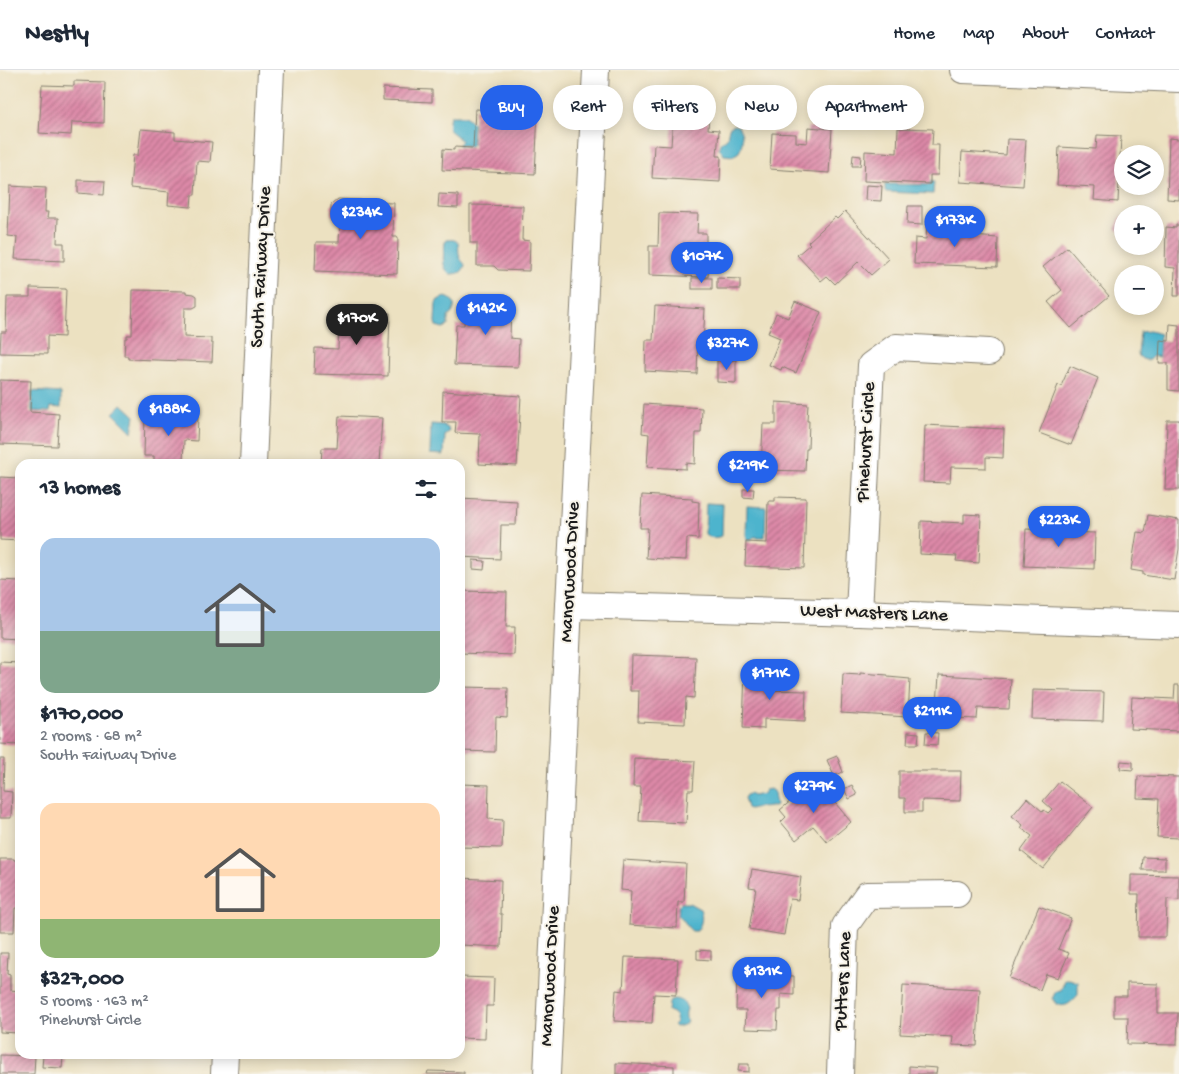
<!DOCTYPE html>
<meta charset="utf-8">
<style>
:root{--surface:#fff;--page:#f2f2f3;--text:#1f2937;--muted:#747a83;--line:#e0e1e3;--accent:#2563eb}
body{margin:0;font-family:"Gochi Hand",sans-serif;background:var(--page);color:var(--text);height:100vh;display:flex;flex-direction:column;font-size:19px;white-space:nowrap}
*{box-sizing:border-box;margin:0}
p{font-size:16px;color:var(--muted)}
.icon{flex:none;width:28px;height:28px;fill:none;stroke:currentColor;stroke-width:2;stroke-linecap:round;stroke-linejoin:round}
.map{position:relative;flex:1;overflow:hidden}
.details{position:absolute;left:15px;top:389px;width:450px;height:600px;display:flex;flex-direction:column;background:var(--surface);border-radius:15px;box-shadow:0 2px 12px #0003}
.details>*{flex:none}
.top-card{position:absolute;left:480px;top:15px;width:475px;height:45px;display:flex;gap:10px}
.fabs{position:absolute;left:1114px;top:75px;display:grid;gap:10px}
.fabs a{display:grid;place-items:center;width:50px;height:50px;border-radius:50%;background:var(--surface);box-shadow:0 2px 12px #0003;font-size:25px}
.price{position:absolute;translate:-50% -42px;padding:0 11px;border-radius:18px;background:var(--accent);color:#fff;font-size:16px;line-height:32px;filter:drop-shadow(0 1px 2px #0008)}
.price::after{content:'';position:absolute;left:50%;top:30px;width:15px;height:11px;margin-left:-8px;background:inherit;clip-path:polygon(0 0,100% 0,50% 100%)}
.price.on{background:#222;color:#fff}
ul{padding:0;list-style:none}
li{display:grid;align-content:center;gap:10px;height:265px;padding:0 25px}
li span{display:grid;place-items:center;height:155px;border-radius:15px;color:#555}
li>.icon{margin-inline-start:auto}
span .icon{width:90px;height:90px;fill:#fffc;stroke-width:1}
li b{font-size:21px}
h2{display:flex;justify-content:space-between;align-items:center;height:60px;padding:0 25px;font-size:21px}
.chip{padding:0 18px;border-radius:22px;background:var(--surface);box-shadow:0 2px 12px #0003;font-size:18px;line-height:45px}
.chip.on{background:var(--accent);color:#fff}
header{display:flex;align-items:center;gap:30px;box-sizing:border-box;height:70px;padding:0 25px;background:var(--surface);border-bottom:1px solid var(--line)}
header strong{font-size:24px}
nav{display:flex;gap:28px;margin-inline-start:auto;font-size:18px}
.map>svg:first-child{display:block}
.water{fill:#4eb4cd;stroke:#356874}
.building{fill:url(#building-hatch)}
.lines{fill:none;stroke-linecap:round;stroke-linejoin:round}
.minor-casing{stroke:#847e6e;stroke-width:28}
.minor{stroke:#fff;stroke-width:26}
.labels{text-anchor:middle;dominant-baseline:central;stroke-width:4;stroke-linejoin:round;paint-order:stroke}
.street-label{font-size:19px;fill:#1c1c1c;stroke:#f7f3e8}
</style>
<header>
<strong>Nestly</strong>
<nav><a>Home</a><a>Map</a><a>About</a><a>Contact</a></nav>
</header>
<div class="map">
<svg width="1179" height="1004" viewBox="0 0 1179 1004">
<defs>
<pattern id="building-hatch" width="6" height="6" patternUnits="userSpaceOnUse" patternTransform="scale(1.25)"><rect width="6" height="6" fill="#dd89a8"/><path d="M-1 1l2-2M0 6l6-6M5 7l2-2" fill="none" stroke="#b26f88"/></pattern>
</defs>
<rect width="100%" height="100%" fill="#f7f3e8"/>
<filter id="ink" filterUnits="userSpaceOnUse"><feTurbulence type="fractalNoise" baseFrequency=".02" numOctaves="2"/><feDisplacementMap in="SourceGraphic" scale="10" xChannelSelector="R" yChannelSelector="G"/><feConvolveMatrix kernelMatrix="1 2 1 2 8 2 1 2 1" color-interpolation-filters="sRGB"/></filter>
<filter id="wash" filterUnits="userSpaceOnUse"><feTurbulence type="fractalNoise" baseFrequency=".0096" numOctaves="4" result="noise"/><feDisplacementMap in="SourceGraphic" scale="20" xChannelSelector="R" yChannelSelector="G"/><feGaussianBlur stdDeviation="1.12" result="paint"/><feColorMatrix in="noise" values="0 0 0 0 0 0 0 0 0 0 0 0 0 0 0 0 0 1.4 0 .05"/><feComposite in="paint" operator="in"/></filter>
<g filter="url(#wash)">
<rect width="100%" height="100%" fill="#ece1c1"/>
<g class="water">
<path d="M450 46H465L473 53 472 74 470 76 458 75 461 71C453 59 445 65 450 46Z"/>
<path d="M733 55 738 56C744 65 743 73 739 82L733 86 724 85 719 78C720 70 722 73 727 68L729 58Z"/>
<polygon points="931,111 934,112 933,124 885,122 885,114 931,115"/>
<path d="M447 170C464 168 456 178 460 188 461 190 464 193 465 195 463 203 458 204 450 204 440 196 444 183 445 172Z"/>
<path d="M444 227C456 228 458 240 448 247V256L443 258 436 256 435 252 436 233 438 230Z"/>
<path d="M1150 261 1160 264 1159 287 1153 286 1149 290C1144 290 1141 289 1138 285L1140 262Z"/>
<polygon points="32,321 61,323 61,338 51,337 50,342 32,341"/>
<polygon points="122,334 135,346 132,362 113,343"/>
<polygon points="431,354 444,355 444,356 448,358 449,362 445,365 444,385 430,384"/>
<path d="M706 433 723 434 722 466C715 468 710 469 705 464Z"/>
<polygon points="747,436 766,437 765,467 754,467 752,469 748,471 746,465"/>
<path d="M770 719 774 722 776 736 774 737C769 736 765 739 760 737L750 740 747 738 744 728 746 725 750 724 753 726 763 724 765 720Z"/>
<path d="M681 833H689L700 839C703 846 702 854 697 861H692C686 857 685 849 678 845L679 835Z"/>
<path d="M1069 909 1078 912V925C1072 931 1067 939 1056 934L1054 930 1052 929 1056 921 1061 920 1065 910Z"/>
<path d="M673 929C681 929 685 932 687 939 682 950 695 954 675 957L673 955 676 952C677 946 674 943 668 941 669 936 668 931 673 929Z"/>
</g>
<g id="blocks">
<g class="building">
<polygon points="74,11 105,12 104,53 72,52 71,65 39,63 42,15 74,16"/>
<polygon points="383,18 432,20 432,32 383,30"/>
<polygon points="475,39 538,42 535,104 442,100 443,79 454,80 454,77 473,78"/>
<polygon points="673,44 709,46 708,59 719,60 717,86 721,86 720,112 652,108 654,75 671,76"/>
<polygon points="808,57 832,59 829,103 770,99 772,63 796,64 796,72 807,73"/>
<polygon points="898,58 933,59 932,75 939,75 938,105 930,105 930,114 864,111 865,81 897,83"/>
<polygon points="141,59 175,62 175,69 212,72 210,92 197,91 195,125 192,125 191,137 168,135 169,122 130,118 133,85 138,85"/>
<polygon points="1097,65 1121,66 1118,132 1094,130 1095,117 1057,115 1059,77 1096,79"/>
<polygon points="1169,68 1179,69 1179,130 1167,129"/>
<polygon points="1007,69 1026,70 1023,116 960,112 962,82 1006,85"/>
<polygon points="853,85 861,86 860,96 852,96"/>
<polygon points="78,110 105,111 104,125 78,123"/>
<polygon points="866,115 882,116 881,131 865,130"/>
<polygon points="10,116 46,118 45,142 48,142 47,148 58,148 57,173 64,173 64,191 15,189 17,167 8,166"/>
<polygon points="439,124 458,125 458,138 438,137"/>
<polygon points="338,129 361,130 361,132 394,133 393,167 398,167 397,204 315,201 316,172 339,172 340,154 331,144 331,135"/>
<polygon points="470,135 523,136 522,170 530,171 529,201 498,200 494,196 477,196 477,173 470,173"/>
<polygon points="908,136 922,136 922,155 907,154"/>
<polygon points="845,141 889,189 871,205 858,192 835,214 827,206 821,211 797,185 810,174 808,172 835,147 837,149"/>
<polygon points="659,143 698,144 697,163 706,163 706,182 709,183 708,207 649,205 649,176 658,176"/>
<polygon points="1121,146 1122,147 1122,163 1115,159"/>
<polygon points="927,154 973,157 972,166 998,168 997,197 914,194 915,168 926,169"/>
<polygon points="1176,155 1179,155 1179,226 1174,226 1175,198 1165,197 1166,157 1176,158"/>
<polygon points="1067,177 1109,226 1071,258 1048,232 1062,220 1043,197"/>
<rect x="692" y="208" width="20" height="11"/>
<polygon points="717,208 740,209 740,219 717,219"/>
<polygon points="30,218 66,219 64,267 47,266 47,284 0,283 1,262 6,262 7,227 30,227"/>
<polygon points="133,220 186,221 186,223 194,224 197,226 197,236 193,238 185,238 184,267 211,268 211,273 213,273 212,292 128,289 128,286 124,286 125,268 127,268 127,265 132,265"/>
<polygon points="465,231 511,233 510,268 519,269 518,297 454,295 456,255 464,255"/>
<polygon points="795,231 821,242 796,303 782,297 781,300 769,295 780,268 768,263 776,243 788,248"/>
<polygon points="655,236 705,239 703,275 698,275 697,304 645,301 646,270 653,270"/>
<polygon points="339,241 390,243 388,306 314,304 315,278 338,279 339,254 332,253 332,247"/>
<polygon points="1170,254 1179,255 1179,321 1168,320 1168,293 1159,293 1160,270 1169,271"/>
<polygon points="717,290 736,290 736,313 717,312"/>
<polygon points="1070,296 1098,308 1071,375 1039,363 1058,315 1061,316"/>
<polygon points="0,310 31,311 30,342 59,344 57,376 0,374"/>
<polygon points="443,321 521,326 517,396 479,394 480,364 455,363 456,352 442,352"/>
<polygon points="776,332 808,334 807,351 809,351 808,379 806,379 805,401 761,400 763,354 776,354"/>
<polygon points="644,334 702,338 701,363 696,363 695,394 686,393 686,399 647,397 649,364 642,363"/>
<polygon points="145,344 198,347 197,371 184,370 183,392 189,392 189,394 154,394 154,386 144,386"/>
<polygon points="339,346 382,348 379,394 321,394 322,378 337,378"/>
<polygon points="1167,350 1179,350 1179,420 1165,420"/>
<polygon points="925,355 1004,359 1003,388 986,387 986,398 951,397 950,413 923,412"/>
<polygon points="0,407 20,408 20,471 0,470"/>
<polygon points="743,419 754,419 753,428 743,427"/>
<polygon points="642,425 692,428 692,431 699,432 698,469 687,468 686,490 646,488 648,458 640,458"/>
<polygon points="775,427 806,428 804,498 745,496 746,472 767,473 768,431 775,431"/>
<polygon points="460,428 517,431 516,455 501,455 500,489 460,487"/>
<polygon points="964,444 981,445 979,493 956,491 957,486 920,484 921,451 964,453"/>
<polygon points="1148,445 1179,450 1179,479 1174,510 1143,505 1143,502 1131,500 1137,462 1145,463"/>
<polygon points="1046,452 1066,453 1066,462 1095,463 1094,499 1024,496 1026,459 1046,460"/>
<polygon points="473,490 485,491 484,500 473,499"/>
<polygon points="0,510 20,511 20,569 0,568"/>
<polygon points="460,521 507,522 506,557 515,557 514,585 460,583"/>
<polygon points="631,585 696,587 694,628 686,627 685,654 638,652 639,621 630,621"/>
<polygon points="0,592 20,593 20,675 0,674"/>
<polygon points="745,599 771,600 771,620 806,621 805,651 764,649 764,659 743,658"/>
<polygon points="860,603 888,605 888,607 910,609 908,647 841,643 843,604 860,605"/>
<polygon points="939,605 1011,609 1009,639 978,638 977,649 955,648 956,636 937,635"/>
<polygon points="1175,615 1179,615 1179,661 1130,659 1132,627 1174,629"/>
<polygon points="460,617 508,618 507,648 496,647 495,682 460,681"/>
<polygon points="1033,620 1104,622 1103,651 1032,649"/>
<polygon points="908,662 919,663 918,674 907,674"/>
<polygon points="926,662 938,663 937,675 925,674"/>
<polygon points="837,686 843,702 834,706 827,690"/>
<polygon points="634,688 695,691 693,720 688,720 686,753 639,751 641,717 633,717"/>
<polygon points="0,689 4,689 3,721 12,722 11,748 0,748"/>
<polygon points="1121,691 1133,692 1133,700 1120,699"/>
<polygon points="899,701 961,701 960,731 922,730 922,742 905,742 905,728 899,728"/>
<polygon points="1138,706 1179,707 1179,768 1157,767 1159,729 1137,728"/>
<polygon points="816,710 851,752 827,772 813,756 796,770 781,752 786,747 780,740"/>
<polygon points="1060,711 1093,737 1043,799 1021,781 1032,766 1021,758 1023,755 1012,746 1027,728 1043,742 1044,740 1048,743 1052,739 1043,731"/>
<polygon points="460,714 489,715 488,749 503,750 502,778 460,777"/>
<polygon points="852,715 857,725 849,729 844,719"/>
<polygon points="1143,787 1165,788 1165,800 1142,800"/>
<polygon points="0,789 14,789 14,790 20,791 20,838 15,838 14,862 0,862"/>
<polygon points="623,790 686,794 684,832 678,832 677,858 629,855 631,821 621,820"/>
<polygon points="752,799 801,807 798,830 790,829 784,865 749,859 756,818 749,817"/>
<polygon points="1131,805 1179,806 1179,830 1167,829 1166,867 1138,867 1139,824 1131,824"/>
<polygon points="460,808 501,810 500,844 502,844 501,877 460,875"/>
<polygon points="1039,836 1071,848 1058,879 1069,883 1058,908 1046,904 1040,920 1009,908"/>
<polygon points="697,880 711,881 711,890 697,889"/>
<polygon points="0,883 8,883 7,904 10,905 10,920 20,921 18,963 0,962"/>
<polygon points="625,887 678,889 676,925 654,924 652,953 614,951 616,920 623,921"/>
<polygon points="747,905 794,906 794,925 781,924 781,940 778,940 777,960 745,959 746,940 736,940 737,906 747,906"/>
<polygon points="460,907 494,908 493,936 486,936 485,969 460,968"/>
<polygon points="1127,913 1158,914 1158,943 1178,943 1177,975 1127,974 1128,947 1114,947 1114,926 1127,926"/>
<polygon points="903,915 980,919 977,976 952,975 953,967 900,964"/>
<polygon points="0,985 35,986 34,1004 0,1004"/>
<polygon points="43,986 63,987 62,998 42,997"/>
<polygon points="616,993 674,996 674,1004 616,1004"/>
<polygon points="739,994 749,994 749,1002 738,1001"/>
<polygon points="909,996 937,998 936,1004 909,1004"/>
<polygon points="428,1001 464,1002 464,1004 427,1004"/>
</g>
</g>
</g>
<g filter="url(#ink)">
<use href="#blocks" fill-opacity="0" stroke="#847e6e" stroke-width="1"/>
<g class="lines">
<g class="minor-casing">
<g id="minor">
<polyline points="963,0 1179,9"/>
<polyline points="253,394 271,0"/>
<polyline points="569,535 859,543 1179,555"/>
<polyline points="859,543 871,295 896,277 989,282"/>
<polyline points="224,1004 225,984"/>
<polyline points="547,1004 569,535 596,0"/>
<polyline points="840,1004 845,856 867,825 957,824"/>
</g>
</g>
<use href="#minor" class="minor"/>
</g>
</g>
<g class="labels">
<g class="street-label">
<text transform="translate(262 197) rotate(-87)">South Fairway Drive</text>
<text transform="translate(867 372) rotate(-87)">Pinehurst Circle</text>
<text transform="translate(571 502) rotate(-87)">Manorwood Drive</text>
<text transform="translate(874 544) rotate(2)">West Masters Lane</text>
<text transform="translate(551 906) rotate(-87)">Manorwood Drive</text>
<text transform="translate(844 911) rotate(-87)">Putters Lane</text>
</g>
</g>
</svg>
<div class="fabs">
<a><svg class="icon" aria-label="layers" viewBox="0 0 24 24"><path d="M12 4l9 5-9 5-9-5zM3 14l9 5 9-5"/></svg></a>
<a>+</a>
<a>−</a>
</div>
<b class="price" style="left:361px;top:170px">$234K</b>
<b class="price" style="left:955px;top:178px">$173K</b>
<b class="price" style="left:702px;top:214px">$107K</b>
<b class="price" style="left:486px;top:266px">$142K</b>
<b class="price on" style="left:357px;top:276px">$170K</b>
<b class="price" style="left:727px;top:301px">$327K</b>
<b class="price" style="left:169px;top:367px">$188K</b>
<b class="price" style="left:748px;top:423px">$219K</b>
<b class="price" style="left:1059px;top:478px">$223K</b>
<b class="price" style="left:770px;top:631px">$171K</b>
<b class="price" style="left:932px;top:669px">$211K</b>
<b class="price" style="left:814px;top:744px">$279K</b>
<b class="price" style="left:762px;top:929px">$131K</b>
<div class="top-card">
<a class="chip on">Buy</a>
<a class="chip">Rent</a>
<a class="chip">Filters</a>
<a class="chip">New</a>
<a class="chip">Apartment</a>
</div>
<section class="details">
<h2>13 homes<svg class="icon" aria-label="filters" viewBox="0 0 24 24"><path d="M4 7h16M4 17h16"/><circle cx="9" cy="7" r="2"/><circle cx="15" cy="17" r="2"/></svg></h2>
<ul>
<li><span style="background:linear-gradient(#a9c7e8 60%,#7fa58c 0)"><svg class="icon" aria-label="home" viewBox="0 0 24 24"><path d="M3 11l9-7 9 7M6 9v11h12V9"/></svg></span><div><b>$170,000</b><p>2 rooms · 68 m²</p><p>South Fairway Drive</p></div></li>
<li><span style="background:linear-gradient(#ffd9b3 75%,#8fb573 0)"><svg class="icon" aria-label="home" viewBox="0 0 24 24"><path d="M3 11l9-7 9 7M6 9v11h12V9"/></svg></span><div><b>$327,000</b><p>5 rooms · 163 m²</p><p>Pinehurst Circle</p></div></li>
</ul>
</section>
</div>
